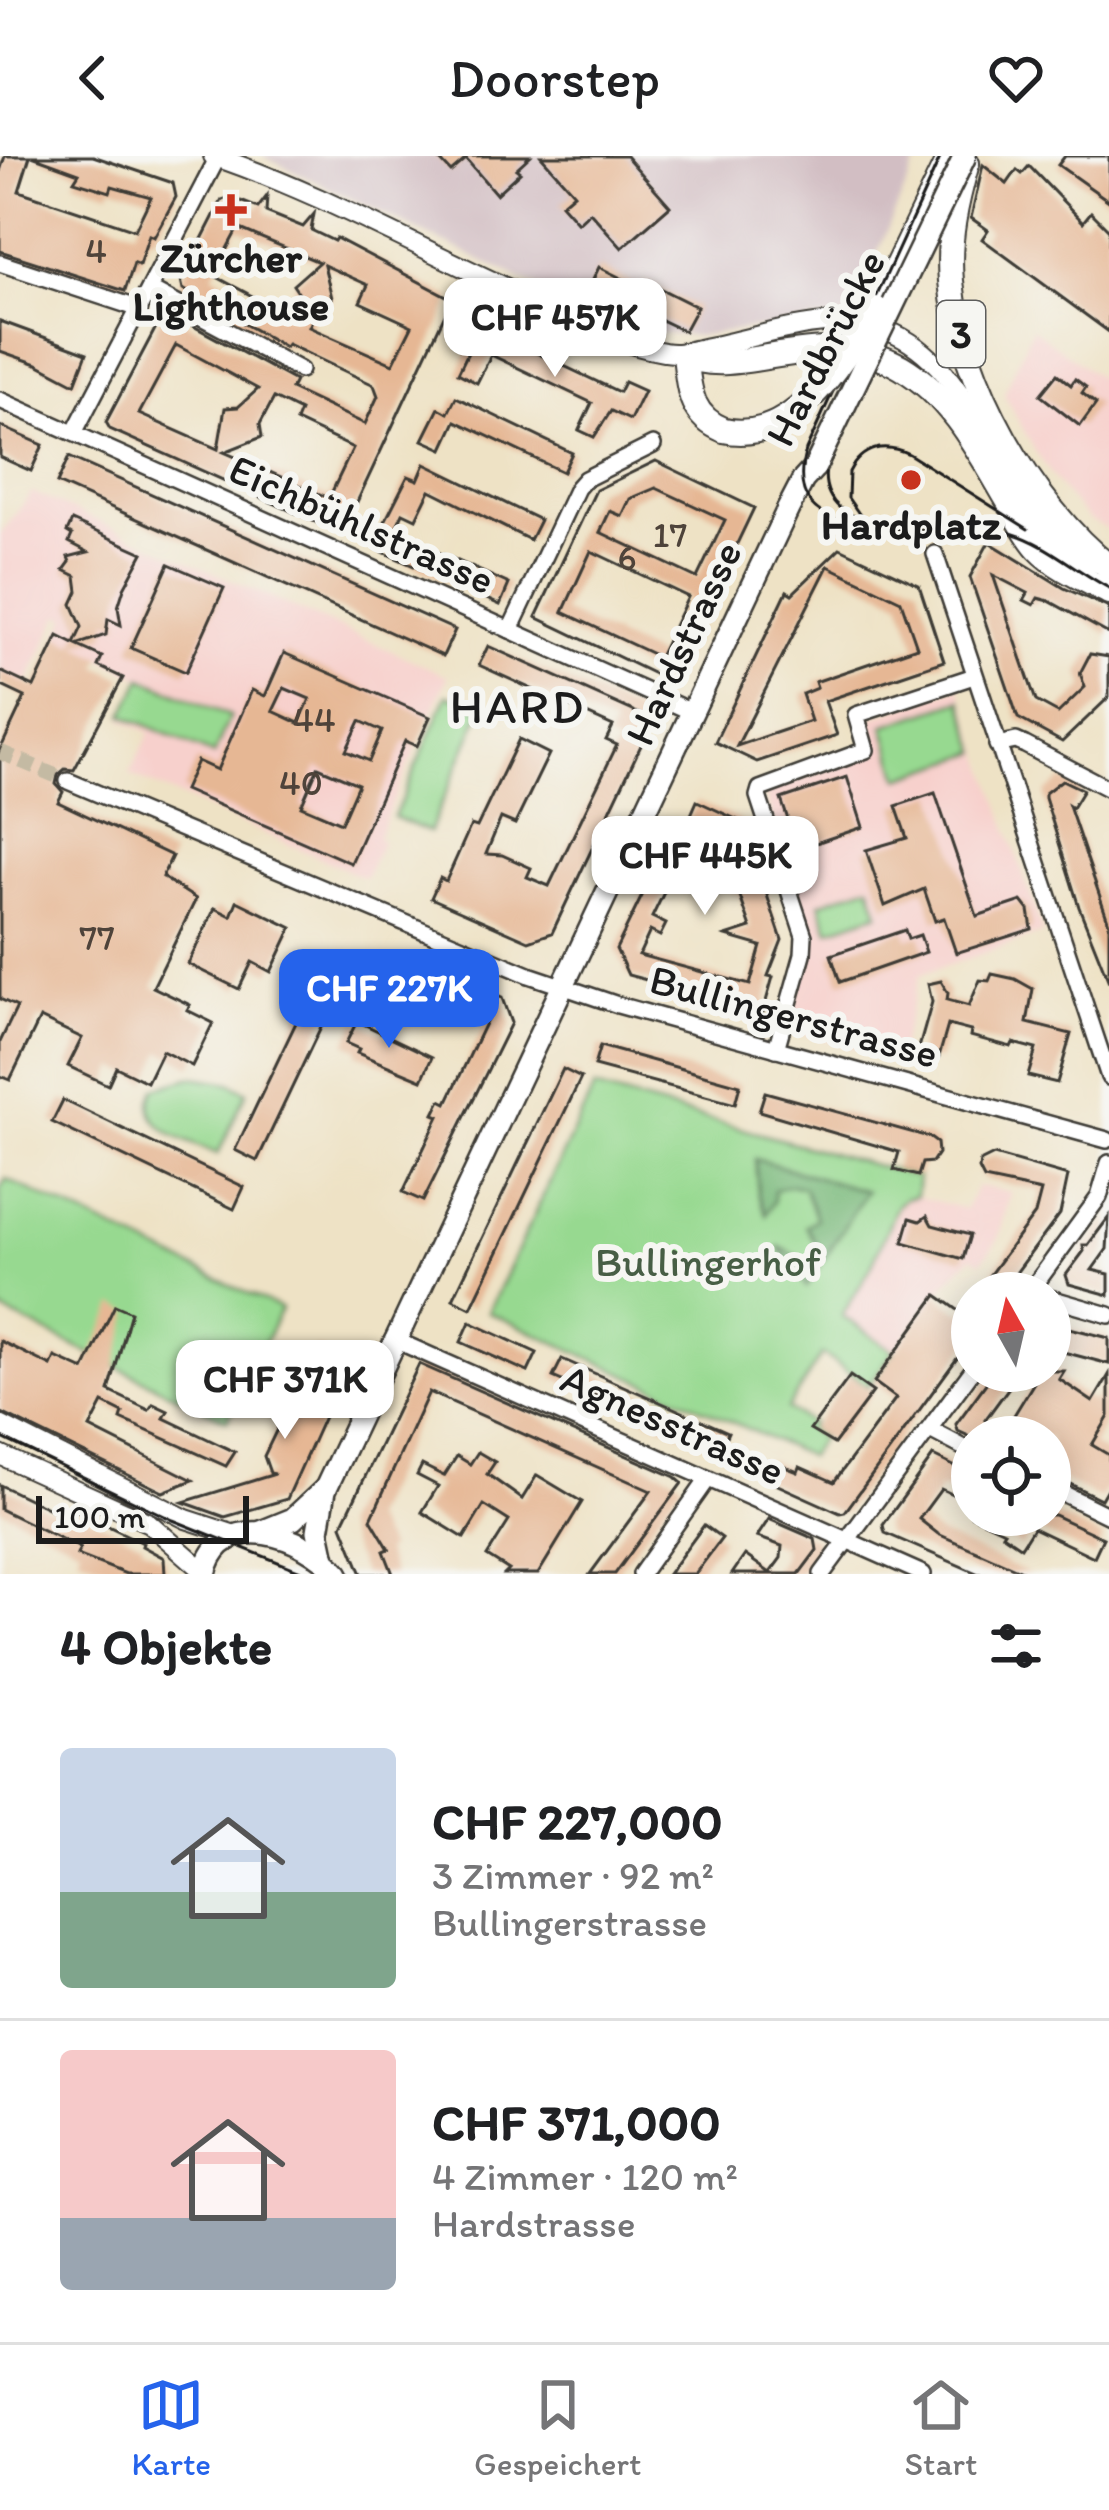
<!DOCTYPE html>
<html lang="de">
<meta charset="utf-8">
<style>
:root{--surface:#fff;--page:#f6f6f6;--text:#202124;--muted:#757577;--line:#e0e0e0;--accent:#2563eb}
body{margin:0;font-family:Itim,sans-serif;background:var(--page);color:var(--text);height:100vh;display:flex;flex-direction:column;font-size:45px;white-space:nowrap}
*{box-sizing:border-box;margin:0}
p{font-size:39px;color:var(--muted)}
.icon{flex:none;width:66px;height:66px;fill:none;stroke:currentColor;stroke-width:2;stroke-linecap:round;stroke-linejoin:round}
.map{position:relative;height:1418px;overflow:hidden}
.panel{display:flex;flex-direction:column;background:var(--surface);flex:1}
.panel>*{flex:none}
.needle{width:78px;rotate:352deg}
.buttons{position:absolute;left:951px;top:1116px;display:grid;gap:24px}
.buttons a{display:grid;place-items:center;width:120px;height:120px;border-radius:50%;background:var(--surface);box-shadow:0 6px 30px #0003;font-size:60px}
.scale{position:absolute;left:36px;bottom:30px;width:213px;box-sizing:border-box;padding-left:12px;border:6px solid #1c1c1c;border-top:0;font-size:33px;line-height:42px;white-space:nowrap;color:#1c1c1c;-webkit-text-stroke:9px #f6f6f2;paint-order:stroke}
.price{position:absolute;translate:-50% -102px;padding:0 27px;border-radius:24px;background:#fff;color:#222;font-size:39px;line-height:78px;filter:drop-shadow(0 3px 6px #0008)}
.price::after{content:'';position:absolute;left:50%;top:72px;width:36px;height:27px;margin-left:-18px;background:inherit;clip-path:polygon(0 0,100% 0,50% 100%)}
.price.active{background:var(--accent);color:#fff}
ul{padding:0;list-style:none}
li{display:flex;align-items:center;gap:36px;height:300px;padding:0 60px}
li+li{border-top:3px solid var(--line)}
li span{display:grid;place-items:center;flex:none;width:336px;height:240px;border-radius:12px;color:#555}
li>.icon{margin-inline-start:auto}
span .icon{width:144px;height:144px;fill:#fffc;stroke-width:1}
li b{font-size:51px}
h2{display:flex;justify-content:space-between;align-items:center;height:144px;padding:0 60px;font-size:51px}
header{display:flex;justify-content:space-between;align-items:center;height:156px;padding:0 60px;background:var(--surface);font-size:54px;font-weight:600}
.dock{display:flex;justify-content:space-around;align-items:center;height:168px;border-top:3px solid var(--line);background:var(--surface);font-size:33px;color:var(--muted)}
.dock a{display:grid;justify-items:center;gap:6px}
.dock .active{color:var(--accent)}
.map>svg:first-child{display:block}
.built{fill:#f7d0cc}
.industrial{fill:#d2bec3}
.green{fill:#97d990;stroke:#5a7a56;stroke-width:3}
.forest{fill:#79b97a;stroke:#4a6a4b;stroke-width:3}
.building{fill:#e6b794;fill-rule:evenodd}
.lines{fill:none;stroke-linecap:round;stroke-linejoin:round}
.minor-tunnel{stroke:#c4baa3;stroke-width:15;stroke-dasharray:15 8;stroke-linecap:butt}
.minor-casing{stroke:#3c3a35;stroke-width:20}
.tertiary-casing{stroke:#3c3a35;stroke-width:22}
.secondary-casing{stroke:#3c3a35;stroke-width:26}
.primary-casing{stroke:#3c3a35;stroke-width:28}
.minor{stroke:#fff;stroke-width:15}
.tertiary{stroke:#fff;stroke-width:18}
.secondary{stroke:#fff;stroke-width:21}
.primary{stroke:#fff;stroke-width:24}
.tram{stroke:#1c1c1c;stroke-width:3}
.secondary-bridge-casing{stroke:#3c3a35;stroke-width:26;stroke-linecap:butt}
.primary-bridge-casing{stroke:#3c3a35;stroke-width:28;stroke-linecap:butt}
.secondary-bridge{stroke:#fff;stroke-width:21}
.primary-bridge{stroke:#fff;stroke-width:24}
.poi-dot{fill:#c8321e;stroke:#f6f6f2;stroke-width:4.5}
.labels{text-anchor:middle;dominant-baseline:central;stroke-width:12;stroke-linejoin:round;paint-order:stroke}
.number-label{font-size:36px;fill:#4e433a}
.shield{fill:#f6f6f2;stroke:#5d5d5c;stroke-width:3}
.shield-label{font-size:39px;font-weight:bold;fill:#1c1c1c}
.poi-label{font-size:42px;font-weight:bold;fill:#1c1c1c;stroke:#f6f6f2}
.street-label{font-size:42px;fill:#1c1c1c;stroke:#f6f6f2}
.park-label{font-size:42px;fill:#475e45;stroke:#f6f6f2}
.quarter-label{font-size:48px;letter-spacing:3px;fill:#1c1c1c;stroke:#f6f6f2}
</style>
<header><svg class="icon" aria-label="back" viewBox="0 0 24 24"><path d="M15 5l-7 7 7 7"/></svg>Doorstep<svg class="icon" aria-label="heart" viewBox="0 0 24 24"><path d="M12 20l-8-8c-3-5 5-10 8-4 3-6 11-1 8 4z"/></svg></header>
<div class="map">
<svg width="1109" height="1418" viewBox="0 0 1109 1418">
<rect width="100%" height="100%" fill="#f6f6f2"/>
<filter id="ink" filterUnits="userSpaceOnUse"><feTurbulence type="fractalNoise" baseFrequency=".00833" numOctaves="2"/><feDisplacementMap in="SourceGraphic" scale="24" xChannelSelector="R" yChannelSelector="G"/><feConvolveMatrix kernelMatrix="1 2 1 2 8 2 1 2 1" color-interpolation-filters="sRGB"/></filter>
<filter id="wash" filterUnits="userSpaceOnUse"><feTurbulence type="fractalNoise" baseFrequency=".004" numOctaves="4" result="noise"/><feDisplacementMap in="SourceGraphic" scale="48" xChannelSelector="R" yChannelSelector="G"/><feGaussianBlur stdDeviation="2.7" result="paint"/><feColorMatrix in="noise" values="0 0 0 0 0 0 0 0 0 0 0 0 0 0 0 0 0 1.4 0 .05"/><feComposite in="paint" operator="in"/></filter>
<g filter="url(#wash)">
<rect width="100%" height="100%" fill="#eee2c5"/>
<g class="built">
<polygon points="1032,172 1109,229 1109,374 1088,363 1064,337 1035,295 1004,238"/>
<polygon points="32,336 448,520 377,682 382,685 365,722 129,618 150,577 122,563 141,522 58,480 67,461 60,459 27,528 0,515 0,379"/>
<polygon points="960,531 1043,777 920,819 897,903 798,876 792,864 811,784 765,639 770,633 878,597 871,562"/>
<polygon points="977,1030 1011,1036 998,1084 981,1106 972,1100 946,1127 894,1195 842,1160 871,1111 902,1044 916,1040 965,1053"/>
</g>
<polygon class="industrial" points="262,0 920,0 849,160 697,180 639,175 600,161"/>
<g class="green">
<polygon points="142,522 230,560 214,599 124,559"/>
<polygon points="447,539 482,554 429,676 394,661"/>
<polygon points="962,544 979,596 900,622 884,570"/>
<polygon points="870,729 879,757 829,774 820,747"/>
<path d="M193 921 230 927 247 936 218 998C190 986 133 972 156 932Z"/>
<polygon points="594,932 918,1021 916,1040 905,1042 897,1050 871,1111 842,1160 894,1195 868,1230 822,1198 787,1253 811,1267 808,1272 821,1282 808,1300 488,1156"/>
<polygon points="6,1023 281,1153 227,1264 0,1154 0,1035"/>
</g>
<polygon class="forest" points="755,1003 866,1035 807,1131 778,1090 808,1106 817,1089 806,1070 816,1063 804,1032 791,1029 774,1034 774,1044 766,1059 758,1038"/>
<g id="blocks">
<g class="building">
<polygon points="5,0 30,0 19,35 135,74 151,41 112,30 110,36 74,25 79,17 32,0 93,0 173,27 176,41 154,81 149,79 139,109 134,107 125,135 0,95 0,15"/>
<polygon points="436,0 530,0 516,13 520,16 496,38 466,3 451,16"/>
<polygon points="541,0 626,0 670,50 622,92 590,56 578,67 561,48 574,37"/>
<polygon points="1065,0 1109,0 1109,45 1058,9"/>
<polygon points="983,9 1007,28 1017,14 1022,18 1029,10 1083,66 1091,56 1109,74 1109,176 982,83 988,74 971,62"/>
<path d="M267 40 266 56 303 71 314 58 311 74 334 85 336 82 452 143 342 378 110 273 106 266 162 160 169 157 295 225 291 233 365 268 378 240 374 229 287 188 285 191 183 133 181 124 222 44 231 41 258 52ZM238 72 319 106 293 129 299 138 295 163 213 119ZM324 109 368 129 360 146 412 170 393 208 309 171 321 145 332 142ZM176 189 258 233 238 251 225 252 218 293 139 258ZM274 242 300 255 296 265 353 292 329 342 224 296 262 281 260 268Z"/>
<polygon points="599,111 641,132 645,125 697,151 684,175 590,130"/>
<polygon points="0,165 87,197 75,228 37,208 0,195"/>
<polygon points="490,175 619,236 624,226 644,235 630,264 611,255 594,281 579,274 592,247 491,199 477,227 458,217 473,186 483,190"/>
<polygon points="1057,218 1071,229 1075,223 1086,231 1082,237 1096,248 1080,270 1040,239"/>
<polygon points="456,241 572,297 563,316 456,265 443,293 423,284 439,252 448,257"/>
<polygon points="0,270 43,289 31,315 0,301"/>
<polygon points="69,301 455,474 443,500 57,327"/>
<path d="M656 305 754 352 671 526 536 461 596 334ZM656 332 725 364 697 422 600 376 610 355 622 360 630 343ZM591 395 688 441 659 501 563 456Z"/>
<polygon points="425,308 540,364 530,384 430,334 416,363 403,357 394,376 509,428 500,449 372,391 408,320 418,324"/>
<polygon points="72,365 143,397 124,432 118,451 121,469 108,463 106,479 76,489 102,501 98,510 123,522 74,614 65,613 58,619 56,628 63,636 58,646 172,700 162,721 196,743 153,831 190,849 187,854 213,867 192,910 162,895 147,926 116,911 108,929 68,910 82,882 40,862 10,924 0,920 0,886 17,851 0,843 0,594 25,541 0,529 0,515 34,531 58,480 74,488 82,471 72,448 78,435 76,420 64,414 70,406 68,401 88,396 69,386 72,379 67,376"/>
<polygon points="989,386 1064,432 1109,452 1109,478 1049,445 1038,442 1034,449 1024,444 1028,437 993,419 1036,545 1058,557 1085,531 1080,517 1090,498 1109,501 1109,541 1062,586 1018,562 970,421"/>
<path d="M840 392 919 429 944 505 825 545 837 579 757 606 715 586 787 435 792 438ZM828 410 901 445 917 491 815 526 817 532 802 538 811 565 737 590Z"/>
<polygon points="169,408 224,432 186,516 131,492"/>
<polygon points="488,490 653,564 552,777 529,785 431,742 440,722 446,725 471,669 477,671 519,583 549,598 515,668 501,662 486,698 502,699 531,712 527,721 549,730 617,589 606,584 613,570 479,509"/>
<path d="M284 497 430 561 417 590 405 585 351 707 184 634 197 605 217 614 252 534 265 540ZM284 532 310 543 299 567 273 555ZM360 565 382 575 369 605 346 595ZM318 611 358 628 341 667 301 650Z"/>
<polygon points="847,621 863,671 798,693 781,643"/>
<polygon points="1062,624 1083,634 1072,652 1069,650 1109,767 1109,826 1079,751 1045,642 1045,637"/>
<polygon points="935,637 977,760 1022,745 1029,754 1032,773 956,797 944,762 935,765 924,733 885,750 866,694 907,682 896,650"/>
<path d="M697 645 742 666 739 673 750 692 747 711 757 716 764 730 782 784 768 820 773 821 763 856 628 819 616 793 659 705 665 708 675 693 676 677 690 661ZM723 711 732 737 738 735 751 772 726 780 761 790 750 829 639 799 650 775 660 780 666 768 652 761 674 716 712 730Z"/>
<polygon points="237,745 292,772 271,816 252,806 239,833 188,808 215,752 231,760"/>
<polygon points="905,774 908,783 920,779 926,796 840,826 831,799"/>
<polygon points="416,804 502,842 511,867 423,1045 403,1036 439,960 434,958 441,944 447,947 488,861 406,824"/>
<polygon points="325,806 347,816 257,1005 235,994"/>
<polygon points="992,818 1015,823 1033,833 1027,867 1071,878 1057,927 1028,920 1036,893 1013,887 1011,891 970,880 971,875 948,869 938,904 917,899 932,846 928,828 941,825 948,837 947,844 969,850 980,824 989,825"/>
<polygon points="357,865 432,901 422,924 357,897 359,893 346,887"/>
<polygon points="600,890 740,929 735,948 594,910"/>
<polygon points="563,913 581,922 471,1152 453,1143"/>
<polygon points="765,936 929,981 937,987 938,997 932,1006 922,1007 918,1020 894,1014 899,996 759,955"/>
<polygon points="63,944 244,1031 234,1053 52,966"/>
<polygon points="994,999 1068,1020 1060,1058 1001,1137 976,1137 1035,1058 1041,1035 984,1023 979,1013 980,1006"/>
<polygon points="927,1060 932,1069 970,1079 963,1103 903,1086 910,1062 920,1065"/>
<polygon points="1109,1061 1107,1093 1092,1114 1109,1118 1109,1139 1069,1128 1066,1119 1084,1095 1083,1089 1088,1089"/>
<polygon points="937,1139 962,1157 972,1143 972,1182 845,1356 840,1357 760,1321 767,1304 798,1316 800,1311 834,1326 896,1242 874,1226"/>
<polygon points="115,1149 131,1156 109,1235 149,1254 153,1248 168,1255 164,1262 235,1296 226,1310 121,1263 123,1257 103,1247 90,1272 193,1324 163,1336 0,1256 0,1185 51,1210 55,1201 84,1214"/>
<polygon points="470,1166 537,1197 528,1216 461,1186"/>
<polygon points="1050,1167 1109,1182 1109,1208 1052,1193"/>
<polygon points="316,1192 348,1207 287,1343 225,1361 183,1346 275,1318 270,1317 264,1300"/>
<polygon points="562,1203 728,1276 720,1294 553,1221"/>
<polygon points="419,1208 675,1321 682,1327 615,1418 590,1418 651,1335 429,1236 371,1363 389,1393 384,1395 393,1418 362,1418 342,1369"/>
<polygon points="995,1215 1021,1215 985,1264 1003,1277 1041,1215 1064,1215 1059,1223 1093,1246 1109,1219 1109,1260 1092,1289 1109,1299 1109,1329 1101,1343 1050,1318 1050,1281 971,1281 958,1275 956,1268"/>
<polygon points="850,1220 873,1236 834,1288 810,1274"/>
<polygon points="478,1296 495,1306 487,1318 522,1343 537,1319 582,1346 538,1418 505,1418 509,1414 487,1400 509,1365 484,1349 464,1382 422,1356 438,1330 417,1319 422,1309 444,1320 457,1300 470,1308"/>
<polygon points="933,1300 972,1319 972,1347 941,1333 919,1363 938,1378 1029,1418 979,1418 885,1377 883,1369"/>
<polygon points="0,1329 64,1360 69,1351 143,1387 142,1390 164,1402 165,1418 126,1418 77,1399 80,1392 0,1353"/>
<polygon points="970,1359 1054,1359 1103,1382 1094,1401 1033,1372 1021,1391 1002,1378 1004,1375"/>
<polygon points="769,1363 815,1383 817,1394 799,1418 732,1418 745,1399 770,1417 781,1402 782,1390 757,1381"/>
<polygon points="704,1369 722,1382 695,1418 668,1418"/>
</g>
</g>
</g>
<g filter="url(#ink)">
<use href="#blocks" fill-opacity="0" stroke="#3c3a35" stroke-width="3"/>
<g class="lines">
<polyline class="minor-tunnel" points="0,596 68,625"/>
<g class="minor-casing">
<g id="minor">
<polyline points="0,107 140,153"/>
<polyline points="151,134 300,214"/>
<polyline points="0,244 694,557"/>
<polyline points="74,277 218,1"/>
<polyline points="935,398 1109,921"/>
<polyline points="510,474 577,332 585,323 653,289"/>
<polyline points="997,589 1016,585 1025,589 1109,633"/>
<polyline points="68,625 529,819 618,849 1107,984"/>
<polyline points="776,893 803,798 804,780 758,640 760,633 866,594 856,559 974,520"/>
<polyline points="1029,1137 1099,1041 1109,1007"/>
<polyline points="1050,1142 1109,1159"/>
<polyline points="393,1183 923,1418"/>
<polyline points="930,1274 972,1296"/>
<polyline points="1050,1331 1109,1360"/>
<polyline points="641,1418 708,1323"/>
<polyline points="822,1418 972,1215"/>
</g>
</g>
<g class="tertiary-casing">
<g id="tertiary">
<path d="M213 0C322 37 424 95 529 142 571 162 617 189 664 196 681 199 691 194 708 191 768 180 835 150 895 178 990 223 996 367 1096 407"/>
<polyline points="0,1269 186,1363 232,1378"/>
<polyline points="0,1299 149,1367 205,1416"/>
</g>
</g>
<g class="secondary-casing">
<g id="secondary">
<polyline points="261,1376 293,1363 324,1334"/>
<polyline points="324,1403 318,1375 325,1334 788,353 803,324 815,311"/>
<path d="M205 1418C220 1349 306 1379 338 1418"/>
</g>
</g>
<g class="primary-casing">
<g id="primary">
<path d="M967 7C956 46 947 84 951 125 960 224 1031 350 1109 411"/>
<polyline points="876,153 950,0"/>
<path d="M724 274C689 260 689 232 685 199 737 226 823 166 901 211 952 241 980 297 1009 346 1018 361 1026 379 1039 393 1057 412 1086 424 1109 436"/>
</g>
</g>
<use href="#minor" class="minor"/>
<use href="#tertiary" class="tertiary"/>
<use href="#secondary" class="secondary"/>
<use href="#primary" class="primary"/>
<g class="tram">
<path d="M941 0 806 294C771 406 955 361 1011 377 1046 387 1076 415 1109 432"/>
<path d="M856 361C830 351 820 330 828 303L976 0"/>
<path d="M862 362 848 342 849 316C862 291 884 286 909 298L1028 373"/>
<polyline points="0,1281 173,1364 308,1418"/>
</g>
<g class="secondary-bridge-casing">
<polyline id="secondary-bridge" points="815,311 965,0"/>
</g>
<g class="primary-bridge-casing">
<path id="primary-bridge" d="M724 274C796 290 842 201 876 153"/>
</g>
<use href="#secondary-bridge" class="secondary-bridge"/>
<use href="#primary-bridge" class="primary-bridge"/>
</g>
</g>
<g class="poi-dot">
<path d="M225 36h12v12h12v12h-12v12h-12v-12h-12v-12h12z"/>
<circle cx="911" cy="324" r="12"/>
</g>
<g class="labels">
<g class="number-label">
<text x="96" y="94">4</text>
<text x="670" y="378">17</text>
<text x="627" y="401">6</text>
<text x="314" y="563">44</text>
<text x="301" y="626">40</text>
<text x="97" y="781">77</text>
</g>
<rect class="shield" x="937" y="145" width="48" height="66" rx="9"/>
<g class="shield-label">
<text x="961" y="178">3</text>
</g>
<g class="poi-label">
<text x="231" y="101">Zürcher<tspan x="231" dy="48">Lighthouse</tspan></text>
<text x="911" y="368">Hardplatz</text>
</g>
<g class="street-label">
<text transform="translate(825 192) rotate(-63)">Hardbrücke</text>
<text transform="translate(362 368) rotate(24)">Eichbühlstrasse</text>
<text transform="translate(683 487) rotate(-65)">Hardstrasse</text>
<text transform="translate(794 860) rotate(15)">Bullingerstrasse</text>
<text transform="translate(673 1268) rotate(24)">Agnesstrasse</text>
</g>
<g class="park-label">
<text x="708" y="1105">Bullingerhof</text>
</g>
<g class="quarter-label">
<text x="518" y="550">HARD</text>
</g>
</g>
</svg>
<div class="buttons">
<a><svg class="needle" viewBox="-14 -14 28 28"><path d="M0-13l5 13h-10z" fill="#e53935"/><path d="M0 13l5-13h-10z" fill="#757577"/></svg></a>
<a><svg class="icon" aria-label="locate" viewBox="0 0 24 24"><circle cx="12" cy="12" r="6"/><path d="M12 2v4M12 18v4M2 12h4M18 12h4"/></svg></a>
</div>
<div class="scale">100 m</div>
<b class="price" style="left:555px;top:224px">CHF 457K</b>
<b class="price" style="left:705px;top:762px">CHF 445K</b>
<b class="price active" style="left:389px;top:895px">CHF 227K</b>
<b class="price" style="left:285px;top:1286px">CHF 371K</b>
</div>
<section class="panel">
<h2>4 Objekte<svg class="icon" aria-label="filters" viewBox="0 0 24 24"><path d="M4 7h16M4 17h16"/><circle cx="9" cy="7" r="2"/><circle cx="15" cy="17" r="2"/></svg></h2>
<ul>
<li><span style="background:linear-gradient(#c9d6e8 60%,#7fa58c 0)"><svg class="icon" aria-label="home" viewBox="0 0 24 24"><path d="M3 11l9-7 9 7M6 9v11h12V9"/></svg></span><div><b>CHF 227,000</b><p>3 Zimmer · 92 m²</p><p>Bullingerstrasse</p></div></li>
<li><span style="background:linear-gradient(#f6c9c9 70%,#9aa5b1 0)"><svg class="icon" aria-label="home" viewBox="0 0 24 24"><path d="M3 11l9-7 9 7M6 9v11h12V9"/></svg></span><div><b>CHF 371,000</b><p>4 Zimmer · 120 m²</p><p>Hardstrasse</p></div></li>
</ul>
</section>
<nav class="dock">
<a class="active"><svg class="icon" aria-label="map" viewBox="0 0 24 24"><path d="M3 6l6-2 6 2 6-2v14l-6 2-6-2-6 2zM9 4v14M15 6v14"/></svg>Karte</a>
<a><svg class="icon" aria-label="saved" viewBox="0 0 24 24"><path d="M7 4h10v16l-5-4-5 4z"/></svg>Gespeichert</a>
<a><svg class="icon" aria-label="home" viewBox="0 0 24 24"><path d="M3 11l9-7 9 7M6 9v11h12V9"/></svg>Start</a>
</nav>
